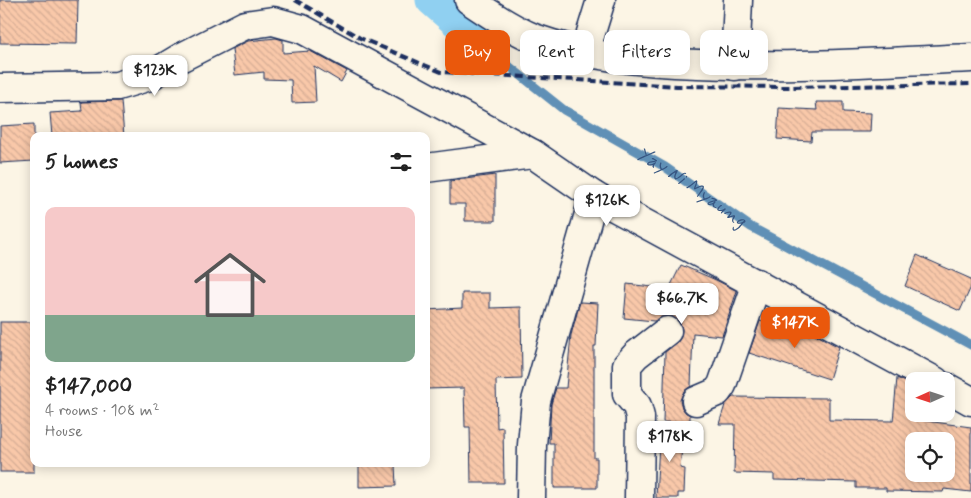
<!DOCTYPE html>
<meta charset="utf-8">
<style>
:root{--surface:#fff;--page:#f2f2f2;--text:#222;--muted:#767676;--line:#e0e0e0;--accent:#ea580c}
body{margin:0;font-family:Mynerve,sans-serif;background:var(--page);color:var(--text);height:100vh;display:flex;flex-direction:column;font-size:19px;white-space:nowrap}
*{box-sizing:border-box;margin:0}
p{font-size:16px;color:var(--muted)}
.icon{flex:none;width:28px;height:28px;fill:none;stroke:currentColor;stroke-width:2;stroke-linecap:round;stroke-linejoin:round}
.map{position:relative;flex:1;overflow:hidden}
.drawer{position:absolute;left:30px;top:132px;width:400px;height:335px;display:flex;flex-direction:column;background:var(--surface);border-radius:10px;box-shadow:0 2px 12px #0003}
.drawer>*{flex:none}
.hud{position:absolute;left:445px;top:30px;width:450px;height:45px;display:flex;gap:10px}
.needle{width:32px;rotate:267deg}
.tools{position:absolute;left:905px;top:372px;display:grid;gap:10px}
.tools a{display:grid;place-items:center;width:50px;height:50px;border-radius:10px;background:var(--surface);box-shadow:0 2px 12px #0003;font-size:25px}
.price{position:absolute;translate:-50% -42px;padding:0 11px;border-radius:10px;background:#fff;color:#222;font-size:16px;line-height:32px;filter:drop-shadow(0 1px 2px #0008)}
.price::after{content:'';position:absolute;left:50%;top:30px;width:15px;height:11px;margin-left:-8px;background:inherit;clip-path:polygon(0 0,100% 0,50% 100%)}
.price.on{background:var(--accent);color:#fff}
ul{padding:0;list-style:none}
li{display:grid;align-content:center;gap:10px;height:265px;padding:0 15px}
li+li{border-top:1px solid var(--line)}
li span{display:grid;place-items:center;height:155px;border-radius:10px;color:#555}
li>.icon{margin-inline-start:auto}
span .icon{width:90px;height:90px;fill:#fffc;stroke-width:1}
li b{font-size:21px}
h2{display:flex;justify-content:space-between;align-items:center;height:60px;padding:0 15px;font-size:21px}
.tag{padding:0 18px;border-radius:10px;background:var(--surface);box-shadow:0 2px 12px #0003;font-size:18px;line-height:45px}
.tag.on{background:var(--accent);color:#fff}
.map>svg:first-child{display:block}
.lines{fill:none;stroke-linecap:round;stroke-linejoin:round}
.stream{stroke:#6190b6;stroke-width:9}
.canal{stroke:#90d0f1;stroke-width:31}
.building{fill:url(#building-back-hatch);stroke:#1b2f5e;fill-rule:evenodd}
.minor-casing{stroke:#1b2f5e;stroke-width:31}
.minor{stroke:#fcf5e5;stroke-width:28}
.rail{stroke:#1b2f5e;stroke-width:4;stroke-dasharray:8 4;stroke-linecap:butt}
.labels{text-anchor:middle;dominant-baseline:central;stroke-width:4;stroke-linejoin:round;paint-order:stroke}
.water-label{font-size:19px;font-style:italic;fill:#385783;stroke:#fcf5e5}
</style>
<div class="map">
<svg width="971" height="498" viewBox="0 0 971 498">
<defs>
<pattern id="building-back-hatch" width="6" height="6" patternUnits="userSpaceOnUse" patternTransform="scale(1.25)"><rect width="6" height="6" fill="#f9c8a9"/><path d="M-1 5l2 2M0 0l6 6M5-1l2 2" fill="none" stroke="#d5ac94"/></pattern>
</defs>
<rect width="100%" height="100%" fill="#fcf5e5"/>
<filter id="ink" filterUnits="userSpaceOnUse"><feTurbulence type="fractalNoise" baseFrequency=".02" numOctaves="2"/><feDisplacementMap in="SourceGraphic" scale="10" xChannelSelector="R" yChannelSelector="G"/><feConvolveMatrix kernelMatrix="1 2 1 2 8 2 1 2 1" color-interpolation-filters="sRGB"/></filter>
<g filter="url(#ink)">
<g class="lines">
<path class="stream" id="s1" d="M479 42 564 110 665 167 751 227 971 345"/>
<polyline class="canal" points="431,0 479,42"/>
</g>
<g class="building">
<polygon points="0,0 78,0 77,44 0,43"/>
<polygon points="276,38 283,40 283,53 310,51 347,71 341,82 314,66 316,102 292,103 291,80 264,79 264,72 235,75 232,49 248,41"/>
<polygon points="121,101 124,136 52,136 50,113 82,111 81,102"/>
<polygon points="816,102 843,102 843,112 871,113 870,132 812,132 811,141 777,139 779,108 817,110"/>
<polygon points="34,124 34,161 0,163 0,126"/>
<polygon points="495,175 495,221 465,221 465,204 450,204 450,181"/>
<polygon points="917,255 971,279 971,287 960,311 905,286"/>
<polygon points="681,265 716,280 737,291 722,336 693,333 691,386 684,391 680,400 682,408 686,413 690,415 690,423 663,422 665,352 677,343 681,337 682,329 680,322 673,317 665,316 654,321 624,318 627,284 669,289"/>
<polygon points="462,293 490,293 490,308 521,307 522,379 496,380 497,428 503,427 504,483 471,483 470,427 465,427 464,388 426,389 426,310 462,308"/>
<polygon points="580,302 598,303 596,346 594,346 594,458 597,458 597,488 554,488 554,443 549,443 551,404 556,388 566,388 571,335"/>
<polygon points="760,321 800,334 802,329 811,332 839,347 829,379 749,353"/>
<rect x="0" y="322" width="34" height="150"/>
<path d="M897 378 914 387V414H927L926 421 971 427V492L944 489 943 492 886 491V488H856V482L774 480V474L734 473 735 424H719L725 405 733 397 829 398V420L893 421ZM914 441H946V474H914Z"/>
<polygon points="660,425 684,427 680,468 685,469 684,493 678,493 678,498 656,498"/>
<polygon points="359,464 395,464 396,486 359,487"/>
</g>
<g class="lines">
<g class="minor-casing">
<g id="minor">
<path d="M469 0C488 13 513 30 534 38 587 57 643 62 698 64 789 68 880 62 971 58"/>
<polyline points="585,52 601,0"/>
<polyline points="735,66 738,0"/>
<polyline points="0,88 117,86 150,76 180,58 245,25 273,21 302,29 533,154 594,196 935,381"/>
<polyline points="426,168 533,154"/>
<polyline points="946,387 971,401"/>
<polyline points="696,401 717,392 722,385 757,283"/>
<polyline points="531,498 532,445 536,401 594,196"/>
<polyline points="639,498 640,417 637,406 627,394 627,365 636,355 667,331"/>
</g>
</g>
<use href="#minor" class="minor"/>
<polyline class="rail" points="295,0 360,38 441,72 677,86 789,87 971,84"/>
</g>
</g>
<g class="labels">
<g class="water-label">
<text stroke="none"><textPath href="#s1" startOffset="258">Yay Ni Myaung</textPath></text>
</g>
</g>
</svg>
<div class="tools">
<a><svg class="needle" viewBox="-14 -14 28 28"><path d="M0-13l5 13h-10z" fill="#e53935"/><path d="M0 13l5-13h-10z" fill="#767676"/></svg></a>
<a><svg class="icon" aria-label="locate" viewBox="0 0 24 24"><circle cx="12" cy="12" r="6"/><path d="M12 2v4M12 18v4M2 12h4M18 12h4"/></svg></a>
</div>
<b class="price" style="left:155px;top:97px">$123K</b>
<b class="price" style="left:607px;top:227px">$126K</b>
<b class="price" style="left:682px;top:325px">$66.7K</b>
<b class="price on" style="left:795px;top:349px">$147K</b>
<b class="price" style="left:670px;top:463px">$178K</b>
<div class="hud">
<a class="tag on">Buy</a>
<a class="tag">Rent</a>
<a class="tag">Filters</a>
<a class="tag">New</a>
</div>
<section class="drawer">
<h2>5 homes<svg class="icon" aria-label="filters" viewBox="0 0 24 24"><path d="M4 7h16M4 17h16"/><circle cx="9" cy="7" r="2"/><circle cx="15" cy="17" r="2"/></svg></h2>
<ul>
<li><span style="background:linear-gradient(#f6c9c9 70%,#7fa58c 0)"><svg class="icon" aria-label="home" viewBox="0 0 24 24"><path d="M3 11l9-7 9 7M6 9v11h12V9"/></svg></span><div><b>$147,000</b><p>4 rooms · 108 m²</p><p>House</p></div></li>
</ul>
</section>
</div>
